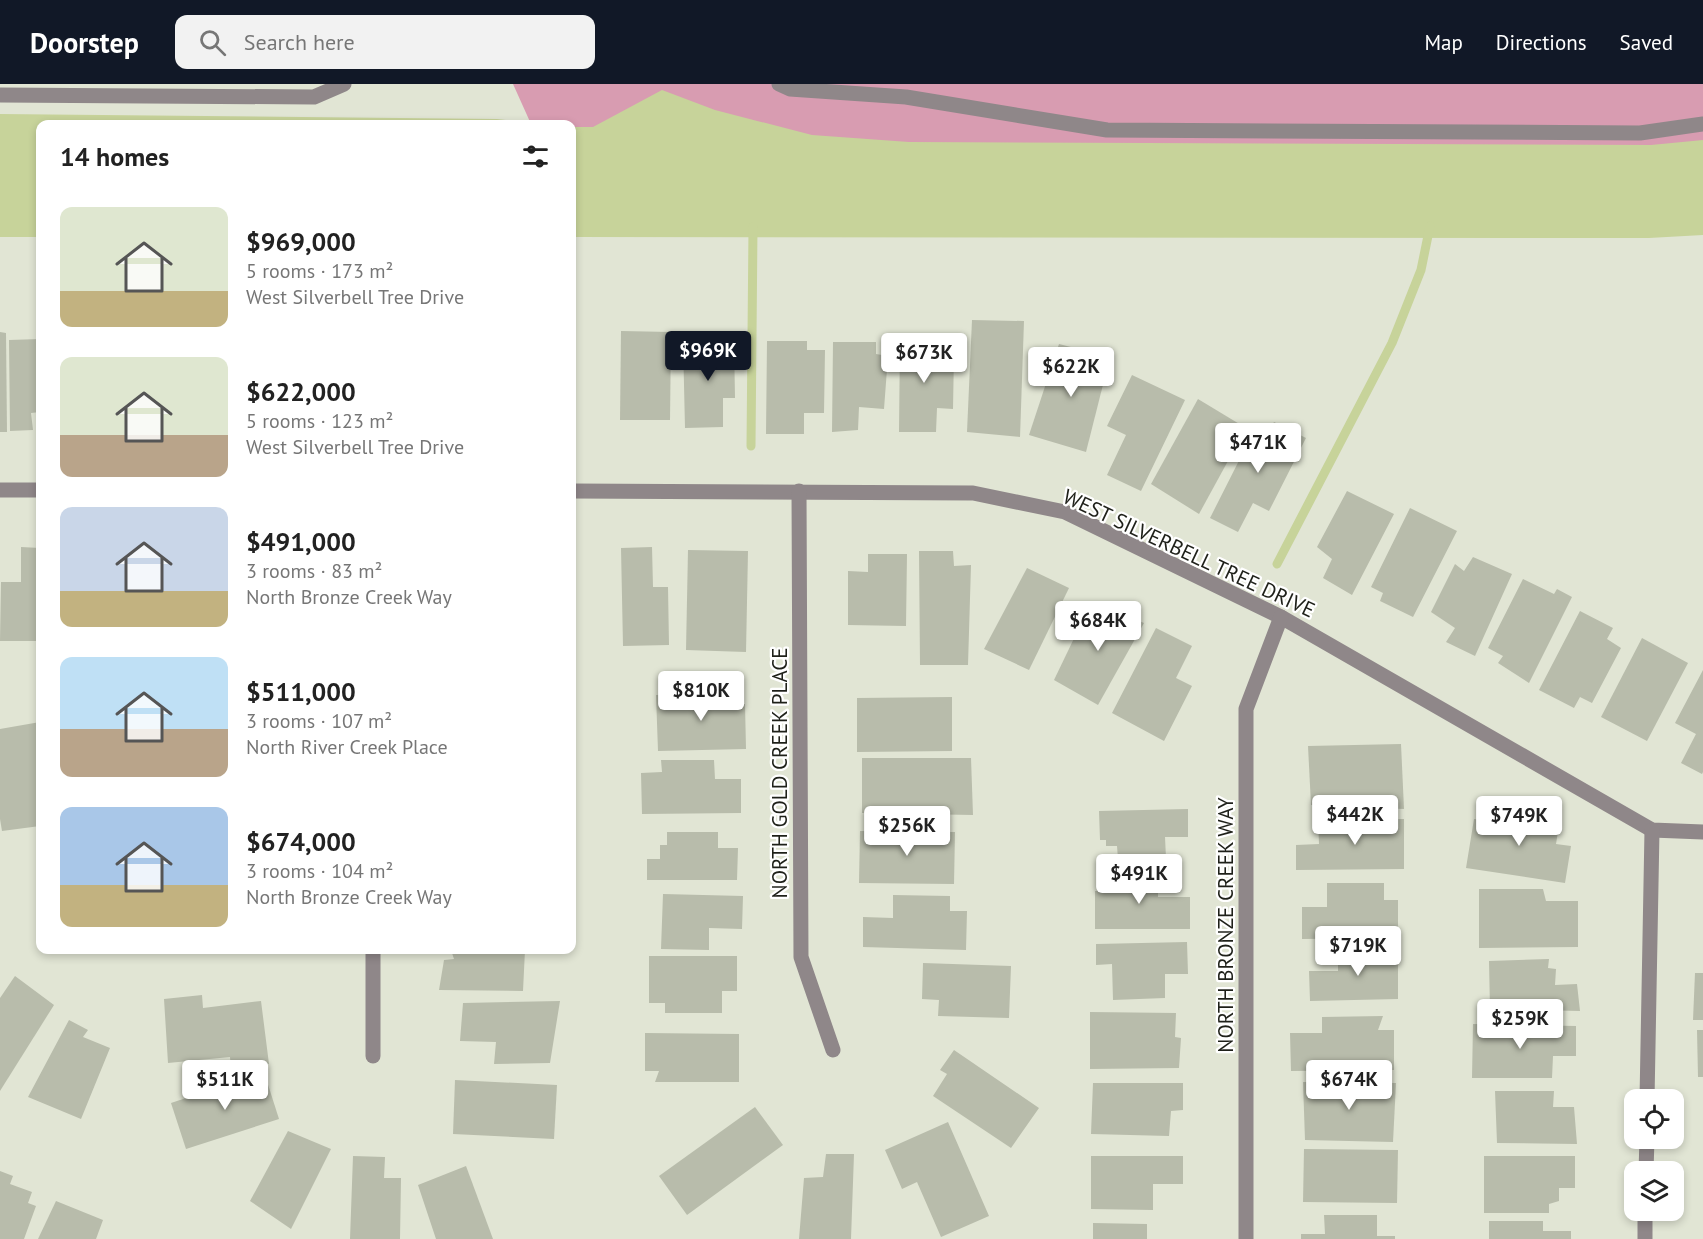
<!DOCTYPE html>
<meta charset="utf-8">
<style>
:root{--surface:#fff;--page:#f2f2f2;--text:#222;--muted:#767676;--accent:#111827}
body{margin:0;font-family:"PT Sans",sans-serif;background:var(--page);color:var(--text);height:100vh;display:flex;flex-direction:column;font-size:22px;white-space:nowrap}
*{box-sizing:border-box;margin:0}
p{font-size:20px;color:var(--muted)}
.icon{flex:none;width:33px;height:33px;fill:none;stroke:currentColor;stroke-width:2;stroke-linecap:round;stroke-linejoin:round}
.map{position:relative;flex:1;overflow:hidden}
.panel{position:absolute;left:36px;top:36px;width:540px;height:834px;display:flex;flex-direction:column;background:var(--surface);border-radius:12px;box-shadow:0 3px 9px #0003}
.panel>*{flex:none}
.tools{position:absolute;left:1624px;top:1005px;display:grid;gap:12px}
.tools a{display:grid;place-items:center;width:60px;height:60px;border-radius:12px;background:var(--surface);box-shadow:0 3px 9px #0003;font-size:30px}
.price{position:absolute;translate:-50% -51px;padding:0 14px;border-radius:6px;background:#fff;color:#222;font-size:20px;line-height:39px;filter:drop-shadow(0 2px 3px #0008)}
.price::after{content:'';position:absolute;left:50%;top:36px;width:18px;height:14px;margin-left:-9px;background:inherit;clip-path:polygon(0 0,100% 0,50% 100%)}
.price.active{background:var(--accent);color:#fff}
ul{padding:0;list-style:none}
li{display:flex;align-items:center;gap:18px;height:150px;padding:0 24px}
li span{display:grid;place-items:center;flex:none;width:168px;height:120px;border-radius:12px;color:#555}
li>.icon{margin-inline-start:auto}
span .icon{width:72px;height:72px;fill:#fffc;stroke-width:1}
li b{font-size:26px}
h2{display:flex;justify-content:space-between;align-items:center;height:72px;padding:0 24px;font-size:26px}
header{display:flex;align-items:center;gap:36px;box-sizing:border-box;height:84px;padding:0 30px;background:var(--accent);color:#fff}
header strong{font-size:28px}
nav{display:flex;gap:33px;margin-inline-start:auto;font-size:21px}
.search{width:420px;height:54px;background:var(--page);display:flex;align-items:center;gap:15px;box-sizing:border-box;padding:0 21px;border-radius:12px;color:var(--muted);font-size:22px}
.map>svg:first-child{display:block}
.green{fill:#d89cb1}
.water{fill:#c7d39a}
.lines{fill:none;stroke-linecap:round;stroke-linejoin:round}
.stream{stroke:#c7d39a;stroke-width:9}
.building{fill:#b8bcab}
.lane{stroke:#8f8789;stroke-width:15}
.street{stroke:#8f8789;stroke-width:15}
.labels{text-anchor:middle;dominant-baseline:central;stroke-width:4.5;stroke-linejoin:round;paint-order:stroke}
.street-label{font-size:21px;fill:#1e2019;stroke:#fff}
</style>
<header>
<strong>Doorstep</strong>
<div class="search"><svg class="icon" aria-label="search" viewBox="0 0 24 24"><circle cx="10" cy="10" r="6"/><path d="M15 15l6 6"/></svg>Search here</div>
<nav><a>Map</a><a>Directions</a><a>Saved</a></nav>
</header>
<div class="map">
<svg width="1703" height="1155" viewBox="0 0 1703 1155">
<rect width="100%" height="100%" fill="#e1e5d4"/>
<polygon class="green" points="513,0 1703,0 1703,129 572,106 572,40 531,40"/>
<g class="water">
<polygon points="662,6 715,26 812,51 909,58 1651,61 1703,56 1703,151 1649,154 572,153 572,43 593,43"/>
<polygon points="0,30 497,35 543,40 40,40 40,153 0,153"/>
</g>
<g class="lines">
<g class="stream">
<polyline points="751,362 753,143"/>
<polyline points="1277,480 1392,259 1421,186 1430,142"/>
</g>
</g>
<g class="building">
<polygon points="972,236 1024,237 1020,353 967,348"/>
<polygon points="621,247 671,248 670,336 620,336"/>
<polygon points="0,248 6,249 7,348 0,348"/>
<polygon points="900,254 936,255 936,268 954,269 953,325 937,324 936,348 899,348"/>
<polygon points="40,255 40,328 31,329 33,346 10,347 9,256"/>
<polygon points="683,257 734,257 735,314 723,314 723,343 685,344"/>
<polygon points="767,257 807,257 807,266 825,266 824,329 804,329 804,350 766,350"/>
<polygon points="833,258 876,258 876,270 888,272 884,325 859,323 858,346 832,348"/>
<polygon points="1059,260 1110,273 1086,368 1029,351"/>
<polygon points="1132,291 1185,316 1141,407 1107,391 1126,351 1107,342"/>
<polygon points="1198,315 1246,344 1199,430 1151,400"/>
<polygon points="1274,338 1306,354 1269,427 1253,419 1238,448 1210,434 1257,341 1269,347"/>
<polygon points="1347,407 1394,430 1352,511 1323,494 1332,475 1317,463"/>
<polygon points="1410,424 1457,447 1413,533 1380,517 1383,509 1371,503"/>
<polygon points="21,463 40,464 40,557 0,557 1,498 21,498"/>
<polygon points="652,463 653,503 668,503 669,561 623,562 621,464"/>
<polygon points="688,466 748,467 746,568 686,566"/>
<polygon points="919,467 953,467 954,482 971,481 968,581 920,581"/>
<polygon points="868,470 907,470 906,542 848,541 848,487 868,488"/>
<polygon points="1473,473 1512,490 1475,572 1446,558 1455,544 1431,528 1455,480 1464,487"/>
<polygon points="1027,484 1069,504 1029,586 984,565"/>
<polygon points="1523,495 1554,510 1557,505 1572,513 1529,599 1498,579 1503,572 1488,564"/>
<polygon points="1092,517 1144,539 1098,621 1054,596"/>
<polygon points="1580,527 1613,544 1607,555 1621,564 1592,619 1580,613 1574,624 1539,606"/>
<polygon points="1156,544 1192,562 1176,594 1192,602 1164,657 1112,629"/>
<polygon points="1642,554 1688,579 1647,657 1601,633"/>
<polygon points="1703,586 1703,688 1702,690 1681,679 1696,650 1675,639"/>
<polygon points="738,609 738,620 745,620 746,665 658,667 656,611"/>
<polygon points="952,613 952,667 857,668 857,614"/>
<polygon points="40,638 40,742 2,747 0,735 0,645"/>
<polygon points="1401,660 1404,725 1311,721 1308,662"/>
<polygon points="862,674 971,674 973,731 862,729"/>
<polygon points="661,676 714,676 715,695 741,695 741,729 642,730 641,689 662,688"/>
<polygon points="1188,725 1188,753 1165,753 1166,774 1118,775 1117,762 1106,762 1106,756 1100,756 1099,727"/>
<polygon points="1491,725 1560,735 1556,760 1571,762 1565,799 1466,784 1474,735 1490,737"/>
<polygon points="1404,735 1404,785 1296,786 1296,761 1319,760 1318,736"/>
<polygon points="860,747 955,748 954,800 859,799"/>
<polygon points="667,748 718,748 718,764 738,764 737,796 647,796 647,775 660,775 660,761 667,761"/>
<polygon points="1158,789 1158,813 1190,813 1190,845 1095,845 1095,807 1110,807 1110,790"/>
<polygon points="1327,799 1384,799 1384,816 1398,816 1398,854 1302,855 1302,823 1327,823"/>
<polygon points="1479,805 1543,805 1546,817 1578,817 1578,863 1479,864"/>
<polygon points="663,810 743,812 742,845 709,844 709,866 661,865"/>
<polygon points="893,811 950,812 950,827 967,827 966,866 863,863 863,833 893,834"/>
<polygon points="1187,858 1188,890 1165,890 1165,914 1113,916 1112,880 1096,881 1096,860"/>
<polygon points="1398,865 1398,915 1310,917 1309,887 1338,887 1338,866"/>
<polygon points="451,866 525,866 523,907 439,906 444,876 454,875"/>
<polygon points="649,872 737,872 737,907 722,907 722,929 665,929 665,919 649,919"/>
<polygon points="1549,875 1548,884 1556,885 1555,901 1577,900 1580,927 1490,925 1489,877"/>
<polygon points="923,879 1011,882 1009,934 938,932 939,916 922,915"/>
<polygon points="1695,889 1703,889 1703,936 1693,936"/>
<polygon points="15,892 54,921 0,1007 0,914"/>
<polygon points="202,911 203,924 261,917 269,980 231,986 230,973 168,979 164,915"/>
<polygon points="560,917 550,979 494,980 496,958 460,957 463,919"/>
<polygon points="1090,928 1176,929 1175,953 1181,954 1179,984 1090,985"/>
<polygon points="1383,932 1378,946 1394,946 1394,986 1291,987 1290,949 1322,949 1322,933"/>
<polygon points="69,936 88,946 83,953 110,964 81,1035 28,1013"/>
<polygon points="1473,940 1576,942 1576,972 1553,972 1552,994 1472,994"/>
<polygon points="1697,946 1703,946 1703,993 1698,993"/>
<polygon points="645,949 739,950 739,998 655,998 659,987 645,987"/>
<polygon points="954,966 1039,1024 1011,1064 933,1012 947,990 940,986"/>
<polygon points="264,988 279,1035 186,1065 171,1019"/>
<polygon points="455,996 557,1001 554,1055 453,1050"/>
<polygon points="1303,998 1396,999 1393,1058 1305,1056"/>
<polygon points="1093,999 1183,999 1183,1026 1171,1027 1169,1052 1091,1050"/>
<polygon points="1495,1007 1554,1007 1553,1023 1574,1023 1577,1060 1497,1059"/>
<polygon points="755,1023 783,1061 687,1131 659,1092"/>
<polygon points="948,1038 989,1132 941,1153 917,1098 902,1105 885,1066"/>
<polygon points="288,1047 331,1065 291,1145 250,1117"/>
<polygon points="1304,1065 1398,1066 1397,1119 1303,1118"/>
<polygon points="826,1070 854,1070 851,1155 799,1155 804,1094 823,1093"/>
<polygon points="353,1072 385,1073 384,1094 401,1094 400,1155 350,1155"/>
<polygon points="1091,1072 1183,1072 1183,1100 1153,1100 1153,1126 1091,1125"/>
<polygon points="1484,1072 1575,1072 1575,1104 1559,1104 1559,1117 1549,1120 1549,1129 1484,1129"/>
<polygon points="466,1082 493,1155 436,1155 418,1101"/>
<polygon points="0,1087 13,1092 10,1100 32,1108 28,1119 36,1122 24,1155 0,1155"/>
<polygon points="56,1117 103,1136 96,1155 38,1155"/>
<polygon points="1324,1131 1377,1131 1377,1152 1395,1152 1395,1155 1301,1155 1301,1150 1325,1150"/>
<polygon points="1489,1137 1543,1137 1543,1147 1571,1147 1571,1155 1489,1155"/>
<polygon points="1093,1139 1147,1140 1147,1155 1093,1155"/>
</g>
<g class="lines">
<g class="lane">
<polyline points="779,0 790,5 906,13 1107,46 1640,49 1703,40"/>
<polyline points="0,11 314,13 344,0"/>
</g>
<g class="street">
<polyline points="0,406 40,406"/>
<polyline points="572,407 973,409 1065,428 1281,533 1652,746 1703,748"/>
<polyline points="799,407 801,873 833,966"/>
<polyline points="373,866 373,972"/>
<polyline points="1647,1016 1652,746"/>
<polyline points="1646,1088 1647,1054"/>
<polyline points="1246,1155 1246,625 1281,533"/>
<polyline points="1645,1155 1645,1126"/>
</g>
</g>
<g class="labels">
<g class="street-label">
<text transform="translate(1189 469) rotate(25)">WEST SILVERBELL TREE DRIVE</text>
<text transform="translate(779 689) rotate(-90)">NORTH GOLD CREEK PLACE</text>
<text transform="translate(1225 841) rotate(-90)">NORTH BRONZE CREEK WAY</text>
</g>
</g>
</svg>
<div class="tools">
<a><svg class="icon" aria-label="locate" viewBox="0 0 24 24"><circle cx="12" cy="12" r="6"/><path d="M12 2v4M12 18v4M2 12h4M18 12h4"/></svg></a>
<a><svg class="icon" aria-label="layers" viewBox="0 0 24 24"><path d="M12 4l9 5-9 5-9-5zM3 14l9 5 9-5"/></svg></a>
</div>
<b class="price active" style="left:708px;top:298px">$969K</b>
<b class="price" style="left:924px;top:300px">$673K</b>
<b class="price" style="left:1071px;top:314px">$622K</b>
<b class="price" style="left:1258px;top:390px">$471K</b>
<b class="price" style="left:1098px;top:568px">$684K</b>
<b class="price" style="left:701px;top:638px">$810K</b>
<b class="price" style="left:1355px;top:762px">$442K</b>
<b class="price" style="left:1519px;top:763px">$749K</b>
<b class="price" style="left:907px;top:773px">$256K</b>
<b class="price" style="left:1139px;top:821px">$491K</b>
<b class="price" style="left:1358px;top:893px">$719K</b>
<b class="price" style="left:1520px;top:966px">$259K</b>
<b class="price" style="left:225px;top:1027px">$511K</b>
<b class="price" style="left:1349px;top:1027px">$674K</b>
<section class="panel">
<h2>14 homes<svg class="icon" aria-label="filters" viewBox="0 0 24 24"><path d="M4 7h16M4 17h16"/><circle cx="9" cy="7" r="2"/><circle cx="15" cy="17" r="2"/></svg></h2>
<ul>
<li><span style="background:linear-gradient(#dfe7d0 70%,#c2b280 0)"><svg class="icon" aria-label="home" viewBox="0 0 24 24"><path d="M3 11l9-7 9 7M6 9v11h12V9"/></svg></span><div><b>$969,000</b><p>5 rooms · 173 m²</p><p>West Silverbell Tree Drive</p></div></li>
<li><span style="background:linear-gradient(#dfe7d0 65%,#b9a48a 0)"><svg class="icon" aria-label="home" viewBox="0 0 24 24"><path d="M3 11l9-7 9 7M6 9v11h12V9"/></svg></span><div><b>$622,000</b><p>5 rooms · 123 m²</p><p>West Silverbell Tree Drive</p></div></li>
<li><span style="background:linear-gradient(#c9d6e8 70%,#c2b280 0)"><svg class="icon" aria-label="home" viewBox="0 0 24 24"><path d="M3 11l9-7 9 7M6 9v11h12V9"/></svg></span><div><b>$491,000</b><p>3 rooms · 83 m²</p><p>North Bronze Creek Way</p></div></li>
<li><span style="background:linear-gradient(#bfe0f5 60%,#b9a48a 0)"><svg class="icon" aria-label="home" viewBox="0 0 24 24"><path d="M3 11l9-7 9 7M6 9v11h12V9"/></svg></span><div><b>$511,000</b><p>3 rooms · 107 m²</p><p>North River Creek Place</p></div></li>
<li><span style="background:linear-gradient(#a9c7e8 65%,#c2b280 0)"><svg class="icon" aria-label="home" viewBox="0 0 24 24"><path d="M3 11l9-7 9 7M6 9v11h12V9"/></svg></span><div><b>$674,000</b><p>3 rooms · 104 m²</p><p>North Bronze Creek Way</p></div></li>
</ul>
</section>
</div>
